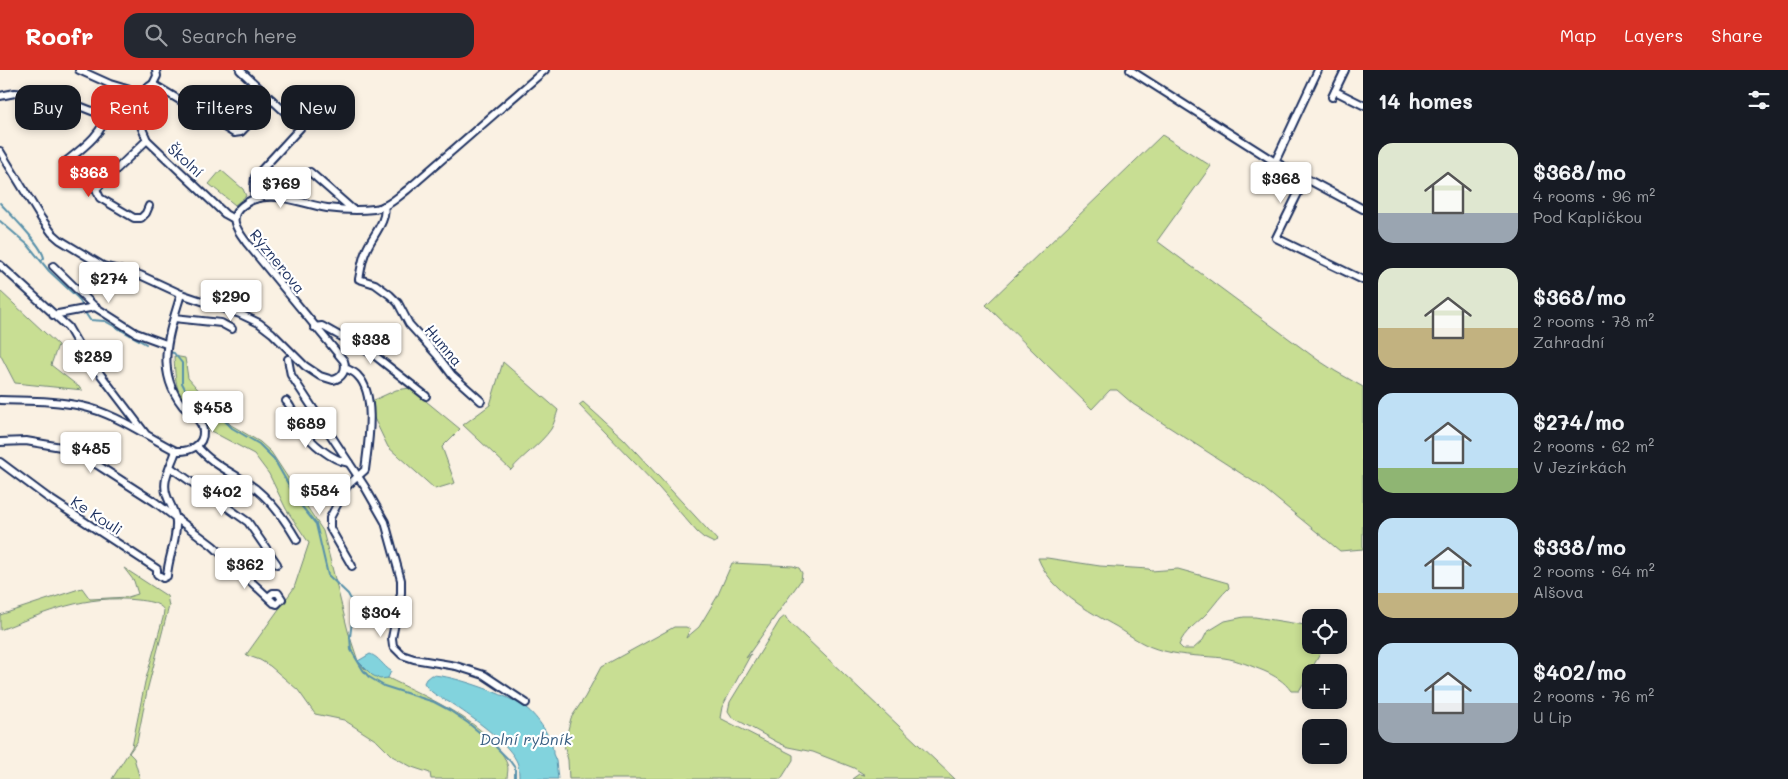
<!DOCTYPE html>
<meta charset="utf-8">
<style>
:root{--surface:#171b24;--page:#242831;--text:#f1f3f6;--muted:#9ea1a6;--accent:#d93025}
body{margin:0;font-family:Mali,sans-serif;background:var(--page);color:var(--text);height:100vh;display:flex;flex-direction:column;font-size:19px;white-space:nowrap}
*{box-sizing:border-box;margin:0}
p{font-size:16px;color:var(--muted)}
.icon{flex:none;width:28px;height:28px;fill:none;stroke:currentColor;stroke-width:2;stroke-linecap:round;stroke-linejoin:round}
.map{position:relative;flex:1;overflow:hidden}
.drawer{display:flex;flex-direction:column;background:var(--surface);width:425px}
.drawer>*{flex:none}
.guide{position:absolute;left:15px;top:15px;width:475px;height:45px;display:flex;gap:10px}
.fabs{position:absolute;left:1302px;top:539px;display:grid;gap:10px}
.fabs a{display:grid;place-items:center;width:45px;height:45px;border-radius:10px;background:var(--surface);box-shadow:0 2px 8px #0003;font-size:25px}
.price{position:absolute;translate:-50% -42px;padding:0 11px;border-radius:5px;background:#fff;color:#222;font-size:16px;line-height:32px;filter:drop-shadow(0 1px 2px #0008)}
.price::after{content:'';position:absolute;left:50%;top:30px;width:15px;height:11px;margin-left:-8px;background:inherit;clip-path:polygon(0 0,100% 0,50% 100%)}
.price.on{background:var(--accent);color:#fff}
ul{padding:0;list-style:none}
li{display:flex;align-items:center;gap:15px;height:125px;padding:0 15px}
li span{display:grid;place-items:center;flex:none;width:140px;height:100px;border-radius:15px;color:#555}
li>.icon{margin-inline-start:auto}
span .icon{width:60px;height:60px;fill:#fffc;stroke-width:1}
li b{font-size:21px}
h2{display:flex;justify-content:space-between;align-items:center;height:60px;padding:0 15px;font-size:21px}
.pill{padding:0 18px;border-radius:15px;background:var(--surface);box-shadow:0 2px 8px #0003;font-size:18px;line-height:45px}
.pill.on{background:var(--accent);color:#fff}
header{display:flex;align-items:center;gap:30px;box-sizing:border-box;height:70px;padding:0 25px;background:var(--accent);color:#fff}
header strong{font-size:24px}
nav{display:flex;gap:28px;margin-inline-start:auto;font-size:18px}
.search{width:350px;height:45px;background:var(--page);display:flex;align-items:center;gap:12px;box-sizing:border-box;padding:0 18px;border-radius:15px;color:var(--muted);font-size:19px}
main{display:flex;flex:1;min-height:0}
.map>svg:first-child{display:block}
.green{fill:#c8de93;stroke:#728678}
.water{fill:#82d3dd;stroke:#5991aa}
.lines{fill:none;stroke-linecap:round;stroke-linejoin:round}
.stream{stroke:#5991aa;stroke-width:2}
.minor-casing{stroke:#1b2f5e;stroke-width:10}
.minor{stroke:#fff;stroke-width:6}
.labels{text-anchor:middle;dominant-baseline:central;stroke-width:4.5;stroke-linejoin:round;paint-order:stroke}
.street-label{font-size:15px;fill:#1b2f5e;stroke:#fff}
.water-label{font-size:16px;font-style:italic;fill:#3a6084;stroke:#fff}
</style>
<header>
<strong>Roofr</strong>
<div class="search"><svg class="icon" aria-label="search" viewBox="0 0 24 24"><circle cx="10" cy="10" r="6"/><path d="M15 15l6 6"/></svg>Search here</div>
<nav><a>Map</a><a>Layers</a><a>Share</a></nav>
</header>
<main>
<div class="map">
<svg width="1363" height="709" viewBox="0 0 1363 709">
<rect width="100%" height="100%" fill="#faf1e3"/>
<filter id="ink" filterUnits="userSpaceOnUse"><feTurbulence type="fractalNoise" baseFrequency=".02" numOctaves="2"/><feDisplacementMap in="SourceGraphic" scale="10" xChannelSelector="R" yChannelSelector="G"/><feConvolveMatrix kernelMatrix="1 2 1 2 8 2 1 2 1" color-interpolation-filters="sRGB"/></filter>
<g filter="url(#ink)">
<g class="green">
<polygon points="1162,65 1211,96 1157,171 1318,290 1335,301 1363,317 1363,479 1340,481 1262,417 1133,334 1117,320 1110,320 1092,339 986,235"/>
<polygon points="221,100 243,119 246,126 235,135 209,114"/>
<polygon points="0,221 58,275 51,295 83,320 15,313 0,284"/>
<path d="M174 286 185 288 188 308 217 341 231 355 260 372 271 382 323 461 348 561 358 591 365 599 379 608 384 607 388 608C422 625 494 655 507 694 509 698 507 704 507 709H431L430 703 412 697 392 686 377 671 344 650 315 644 298 620 270 596 260 590 246 585 294 518 309 473 286 439 269 404 254 384 209 360C204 345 197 347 188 338 175 323 175 305 174 286Z"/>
<path d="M503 292 558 340C556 346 554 354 551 359 540 375 523 385 511 400L463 355 490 335Z"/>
<polygon points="410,318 460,359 442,377 455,413 435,419 388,377 372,344 370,337 372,331 396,320"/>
<polygon points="583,332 624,369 718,471 714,473 704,468 697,462 659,418 579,335"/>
<path d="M1038 488H1047L1100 496 1149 499 1151 501 1178 499 1228 513 1229 518C1221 525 1215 534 1208 542 1198 553 1184 561 1179 575L1183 579H1193L1203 570 1207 562 1225 551 1244 547H1255L1311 556V575H1325L1299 621H1291C1284 611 1275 606 1264 601 1251 596 1238 590 1224 588 1205 586 1183 586 1164 581 1146 577 1132 567 1117 557 1088 541 1051 521 1038 488Z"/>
<polygon points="732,493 793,496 799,498 802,503 801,510 746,588 751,584 722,637 720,648 793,685 793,690 781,709 569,709 568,690 564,675 571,648 585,627 601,597 674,557 686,557 690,559 686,568 699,557 717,527"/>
<path d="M124 498 167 526 169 536 147 621 137 672 129 683 134 688 140 709H112L132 677 145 612 163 548 164 540C159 532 146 531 137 530 86 524 46 542 0 560V545L82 518 90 529 128 527 138 524 134 511Z"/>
<polygon points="785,546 788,551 955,709 852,709 859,704 865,705 854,698 813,682 788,677 777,672 732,647 728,641 730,632 780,550"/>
</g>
<g class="water">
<path d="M370 584C379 587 383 596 391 601L388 608 380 609 372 605 358 591Z"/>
<path d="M431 605C453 605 508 625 526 638 537 646 554 670 553 684L556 691 558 709H519C519 703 519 695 516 690 506 671 473 648 455 636 444 628 432 626 424 613L426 609Z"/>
</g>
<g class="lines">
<g class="stream">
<path d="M0 133C10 144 42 175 44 188L41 191"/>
<polyline points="0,151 28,175 49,201 78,228 83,236"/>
<polyline points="84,241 90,250 105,251 146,274"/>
<polyline points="169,282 174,283 182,293 182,313 185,319 202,330 208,339 217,343 232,358 259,374 274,389 299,433 316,454 328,505 348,524 354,535 350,567 351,580 363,600 369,607 384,616 434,632 449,640 468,653 490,671 510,691 515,698 515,709"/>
</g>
<g class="minor-casing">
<g id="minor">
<polyline points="79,0 110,14 130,20 132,28"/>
<polyline points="156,0 157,6 153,14 132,28 134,40 147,70 225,144 234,149"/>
<polyline points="240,0 301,57 255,107 254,117 255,129"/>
<polyline points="1130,0 1275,92 1363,139"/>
<polyline points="153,14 234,63 241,62 272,30"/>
<polyline points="1335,21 1363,35"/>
<polyline points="0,26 15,23 36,25"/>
<polyline points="1332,27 1345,0"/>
<polyline points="69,32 97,43 107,42 119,37 134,40"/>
<polyline points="147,70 96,119 100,128 134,148 141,148 146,143 149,136"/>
<path d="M0 81 41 148 52 163 60 170 103 196 140 205 181 224 240 244 259 253 272 263 305 296 320 306 333 310C342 308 347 300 344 291L246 172C238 161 227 148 242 136 266 116 301 134 327 138 342 140 359 141 374 139 386 138 397 128 407 120L545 0"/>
<polyline points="1275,92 1318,0"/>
<path d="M64 93C80 80 104 64 107 42"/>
<polyline points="310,102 352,139"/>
<polyline points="1305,109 1276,168 1363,210"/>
<path d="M384 136C388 151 371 167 366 181 362 189 361 200 359 209L375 214 390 225 398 233 409 254 437 285 452 305 481 331"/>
<polyline points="0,195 68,257 79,276 145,363"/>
<polyline points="53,196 95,237 136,263 166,274"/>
<polyline points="53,245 95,237"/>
<polyline points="174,248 221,253 232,259"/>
<polyline points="314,257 322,256 374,285 426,326"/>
<polyline points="288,289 291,305 365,417 385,452 401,510 401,523 392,568 393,576 402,585 414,589 456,596 484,605 526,633"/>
<path d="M345 298C349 300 355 302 358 306 377 325 368 375 365 400L347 416 330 448V458L352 496"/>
<path d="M0 330C27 331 55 330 81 336 115 343 146 366 176 381 189 382 204 376 203 361 202 348 189 344 182 335 154 299 170 261 181 224"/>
<path d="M286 331C294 339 295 350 301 358 311 373 331 390 349 393"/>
<polyline points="0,372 26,371 61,377 80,385 99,396 155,432 213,476 274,533 277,534 282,529 278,523 273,523 268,527"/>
<path d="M197 376C212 395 236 404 256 419 273 433 286 451 297 470"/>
<path d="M0 392 47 427 157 499V504L163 508 167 506C168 487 177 471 176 452 176 443 170 435 167 426 161 411 171 396 176 381"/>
<polyline points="170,397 248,452 277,494"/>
</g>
</g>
<use href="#minor" class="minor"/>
</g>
</g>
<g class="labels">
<g class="street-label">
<text transform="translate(186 90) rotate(42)">Školní</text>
<text transform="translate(278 191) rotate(51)">Rýznerova</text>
<text transform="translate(444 275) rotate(50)">Humna</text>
<text transform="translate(97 445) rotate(33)">Ke Kouli</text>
</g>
<g class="water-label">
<text x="526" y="668">Dolní rybník</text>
</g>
</g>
</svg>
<div class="fabs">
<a><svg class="icon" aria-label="locate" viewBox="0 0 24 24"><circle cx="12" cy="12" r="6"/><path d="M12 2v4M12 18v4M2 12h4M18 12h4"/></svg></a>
<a>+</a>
<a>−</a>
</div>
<b class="price on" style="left:89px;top:128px">$368</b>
<b class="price" style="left:1281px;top:134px">$368</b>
<b class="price" style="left:281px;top:139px">$769</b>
<b class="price" style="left:109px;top:234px">$274</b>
<b class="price" style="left:231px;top:252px">$290</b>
<b class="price" style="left:371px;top:295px">$338</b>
<b class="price" style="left:93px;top:312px">$289</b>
<b class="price" style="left:213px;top:363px">$458</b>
<b class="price" style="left:306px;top:379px">$689</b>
<b class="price" style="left:91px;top:404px">$485</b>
<b class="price" style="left:320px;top:446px">$584</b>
<b class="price" style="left:222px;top:447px">$402</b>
<b class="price" style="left:245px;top:520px">$362</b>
<b class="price" style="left:381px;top:568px">$304</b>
<div class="guide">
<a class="pill">Buy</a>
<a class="pill on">Rent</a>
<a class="pill">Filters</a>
<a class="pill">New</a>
</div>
</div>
<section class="drawer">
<h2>14 homes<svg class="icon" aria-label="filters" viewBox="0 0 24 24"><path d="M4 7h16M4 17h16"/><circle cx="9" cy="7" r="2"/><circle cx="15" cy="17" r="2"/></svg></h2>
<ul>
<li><span style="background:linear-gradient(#dfe7d0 70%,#9aa5b1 0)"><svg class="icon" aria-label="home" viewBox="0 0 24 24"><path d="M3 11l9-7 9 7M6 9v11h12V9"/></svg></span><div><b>$368/mo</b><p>4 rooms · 96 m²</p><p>Pod Kapličkou</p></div></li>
<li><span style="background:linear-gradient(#dfe7d0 60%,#c2b280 0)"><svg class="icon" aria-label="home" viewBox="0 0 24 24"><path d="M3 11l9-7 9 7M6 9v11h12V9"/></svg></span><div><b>$368/mo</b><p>2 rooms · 78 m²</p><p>Zahradní</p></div></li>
<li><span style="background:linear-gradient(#bfe0f5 75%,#8fb573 0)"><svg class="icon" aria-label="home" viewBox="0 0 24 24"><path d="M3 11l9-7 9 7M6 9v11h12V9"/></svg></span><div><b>$274/mo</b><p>2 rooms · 62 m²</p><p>V Jezírkách</p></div></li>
<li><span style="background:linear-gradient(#bfe0f5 75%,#c2b280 0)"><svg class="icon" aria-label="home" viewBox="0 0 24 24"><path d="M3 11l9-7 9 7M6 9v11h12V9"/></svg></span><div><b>$338/mo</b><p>2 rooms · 64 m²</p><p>Alšova</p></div></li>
<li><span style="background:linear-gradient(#bfe0f5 60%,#9aa5b1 0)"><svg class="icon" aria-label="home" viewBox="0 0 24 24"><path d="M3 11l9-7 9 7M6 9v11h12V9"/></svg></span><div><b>$402/mo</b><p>2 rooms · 76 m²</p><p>U Lip</p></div></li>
</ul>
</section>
</main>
